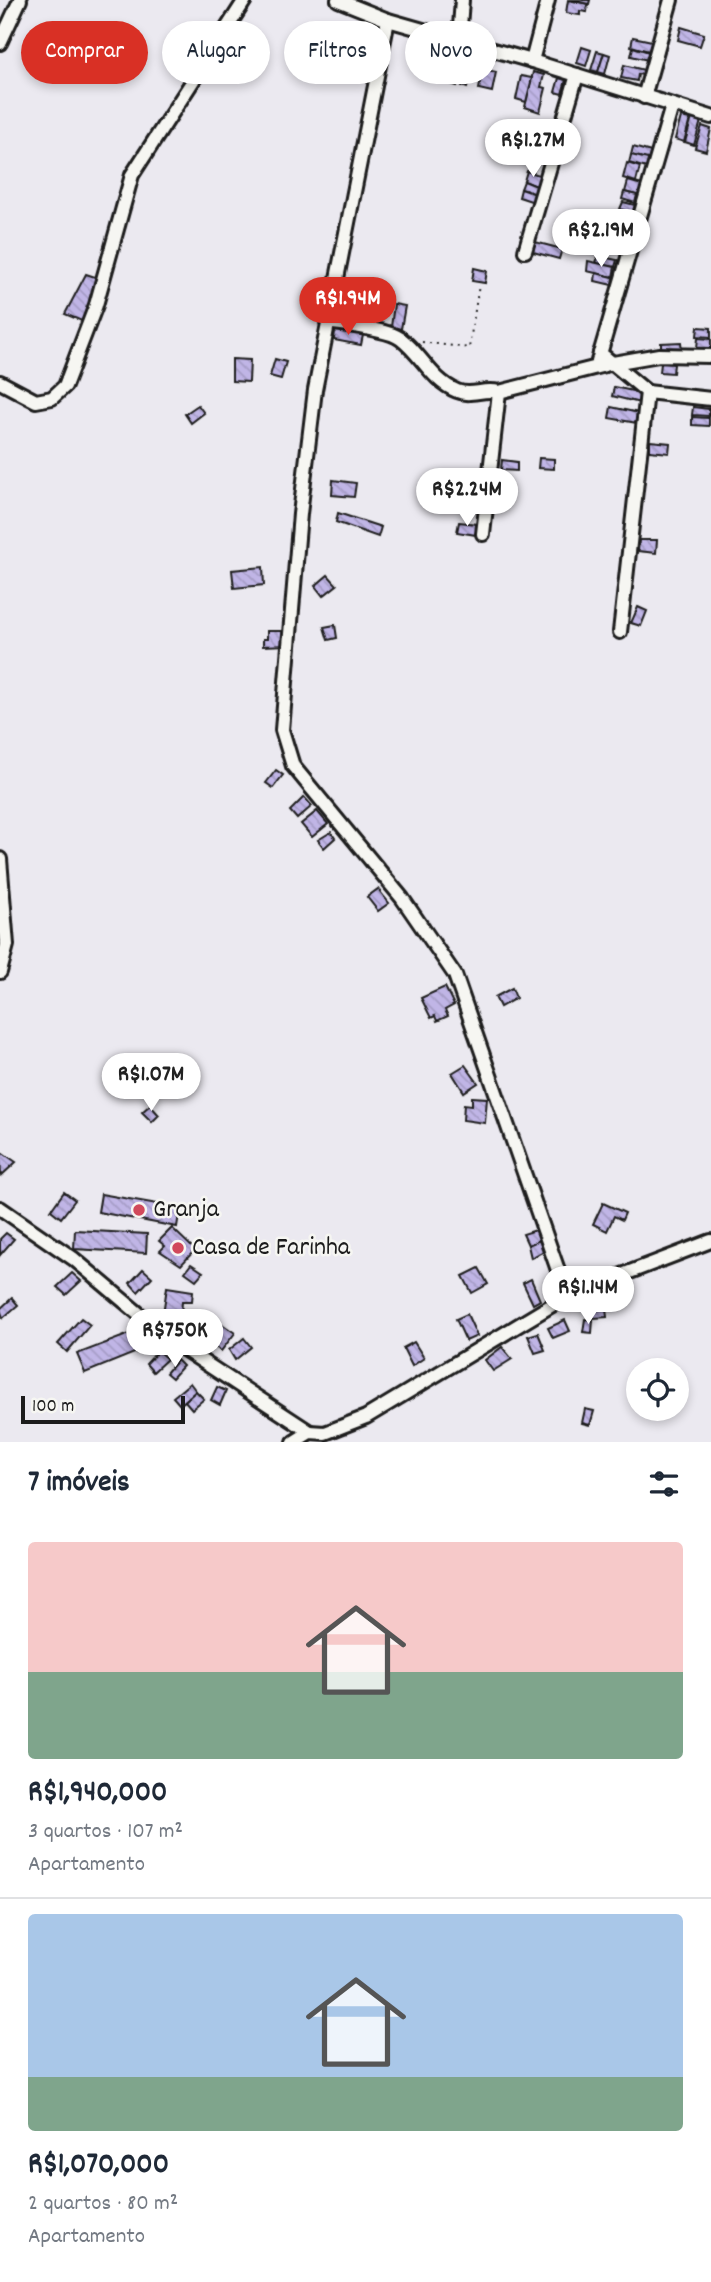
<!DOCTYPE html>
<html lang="pt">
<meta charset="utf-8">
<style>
:root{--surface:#fff;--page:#f2f2f3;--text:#1f2937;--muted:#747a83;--line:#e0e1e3;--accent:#d93025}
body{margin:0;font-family:Dekko,sans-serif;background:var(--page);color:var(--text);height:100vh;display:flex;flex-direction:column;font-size:26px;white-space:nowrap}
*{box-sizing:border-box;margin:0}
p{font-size:23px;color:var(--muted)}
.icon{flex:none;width:38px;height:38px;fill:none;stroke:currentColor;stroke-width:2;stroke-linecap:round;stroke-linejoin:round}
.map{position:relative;height:1442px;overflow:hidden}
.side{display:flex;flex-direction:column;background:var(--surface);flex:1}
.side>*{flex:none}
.hud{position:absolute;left:21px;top:21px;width:670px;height:63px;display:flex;gap:14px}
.controls{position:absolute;left:626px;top:1358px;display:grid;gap:14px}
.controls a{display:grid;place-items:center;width:63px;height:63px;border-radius:50%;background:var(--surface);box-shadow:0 4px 10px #0003;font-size:35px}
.scale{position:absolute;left:21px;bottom:18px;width:164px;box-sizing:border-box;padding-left:7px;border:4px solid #1c1c1c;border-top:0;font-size:19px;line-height:24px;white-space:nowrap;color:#1c1c1c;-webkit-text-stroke:5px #f6f6f2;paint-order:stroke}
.price{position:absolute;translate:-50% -60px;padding:0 16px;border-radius:24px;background:#fff;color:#222;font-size:23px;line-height:46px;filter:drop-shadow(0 2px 4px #0008)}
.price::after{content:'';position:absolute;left:50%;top:42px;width:21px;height:16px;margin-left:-10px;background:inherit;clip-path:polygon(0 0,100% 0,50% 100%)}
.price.active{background:var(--accent);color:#fff}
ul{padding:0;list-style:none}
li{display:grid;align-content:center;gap:14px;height:371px;padding:0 28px}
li+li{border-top:2px solid var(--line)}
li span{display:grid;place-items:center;height:217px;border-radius:7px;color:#555}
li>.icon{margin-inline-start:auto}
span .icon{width:126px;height:126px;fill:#fffc;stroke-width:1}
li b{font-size:30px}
h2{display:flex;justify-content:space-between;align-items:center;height:84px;padding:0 28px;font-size:30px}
.pill{padding:0 24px;border-radius:32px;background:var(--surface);box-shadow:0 4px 10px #0003;font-size:24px;line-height:63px}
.pill.active{background:var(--accent);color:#fff}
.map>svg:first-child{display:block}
.building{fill:url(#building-back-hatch);stroke:#1c1c1c;stroke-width:2}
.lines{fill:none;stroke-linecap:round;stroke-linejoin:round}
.minor-casing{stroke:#1c1c1c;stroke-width:18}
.path{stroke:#1c1c1c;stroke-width:2;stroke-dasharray:2 5;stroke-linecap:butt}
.minor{stroke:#f6f6f2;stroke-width:12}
.poi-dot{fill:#d1495b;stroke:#f6f6f2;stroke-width:2.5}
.labels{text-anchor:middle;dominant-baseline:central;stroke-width:5;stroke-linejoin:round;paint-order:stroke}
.poi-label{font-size:26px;fill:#1c1c1c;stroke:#f6f6f2;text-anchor:start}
</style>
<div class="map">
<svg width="711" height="1442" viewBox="0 0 711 1442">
<defs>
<pattern id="building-back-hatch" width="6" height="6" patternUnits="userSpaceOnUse" patternTransform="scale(1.75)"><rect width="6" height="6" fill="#c0b5e6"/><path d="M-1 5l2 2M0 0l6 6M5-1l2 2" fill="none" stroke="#a49bc5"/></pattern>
</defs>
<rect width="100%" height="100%" fill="#ebe9f0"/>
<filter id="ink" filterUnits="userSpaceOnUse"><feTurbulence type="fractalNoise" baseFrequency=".0143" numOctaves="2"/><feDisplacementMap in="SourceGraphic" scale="14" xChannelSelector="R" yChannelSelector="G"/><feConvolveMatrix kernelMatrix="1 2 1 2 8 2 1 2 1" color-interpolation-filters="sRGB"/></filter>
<g filter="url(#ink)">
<g class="building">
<polygon points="568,0 588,4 587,12 580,11 580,15 566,13"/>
<polygon points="570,0 590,0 589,4"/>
<polygon points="681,27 704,34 700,46 678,40"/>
<polygon points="633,37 652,41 649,51 631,46"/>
<polygon points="582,47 591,50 586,66 577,63"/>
<polygon points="633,47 649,52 648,60 631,56"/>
<polygon points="597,51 604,53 598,72 591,70"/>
<polygon points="604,53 610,55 605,74 598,72"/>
<polygon points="449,59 464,64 457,86 442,81"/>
<polygon points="467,64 478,66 474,82 469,81 467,88 462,86"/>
<polygon points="624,65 644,70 643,75 638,74 637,81 621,78"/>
<polygon points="483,69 496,72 492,92 479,89"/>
<polygon points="533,72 544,75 541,87 546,88 540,112 525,107"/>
<polygon points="521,76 532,78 526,102 516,99"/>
<polygon points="559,78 566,80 562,94 555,92"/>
<polygon points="681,117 690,119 684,142 675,139"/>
<polygon points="692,118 701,121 694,145 685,142"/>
<polygon points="702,126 711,129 706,151 695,148"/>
<polygon points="633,147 651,152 649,160 631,155"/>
<polygon points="631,155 652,160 650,169 629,163"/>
<polygon points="627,163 640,167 636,182 623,178"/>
<polygon points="527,171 542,176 539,187 524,181"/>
<polygon points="524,181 539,187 536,194 521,189"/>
<polygon points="628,181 642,185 639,196 625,192"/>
<polygon points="521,189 536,194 534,202 519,197"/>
<polygon points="624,192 637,195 635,203 622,199"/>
<polygon points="623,202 635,205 632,213 620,209"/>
<polygon points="535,242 562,249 559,259 533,252"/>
<polygon points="598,256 617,260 615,267 596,263"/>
<polygon points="588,261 615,267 613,277 587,271"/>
<polygon points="474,268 487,271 485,283 472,281"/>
<polygon points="596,273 613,277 612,285 595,281"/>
<polygon points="86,274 98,278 84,322 65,314"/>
<polygon points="394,304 405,306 401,329 391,327"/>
<polygon points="698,327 711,328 711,337 697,336"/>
<polygon points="335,330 363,335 361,345 334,340"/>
<polygon points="698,338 711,339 711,348 697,348"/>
<polygon points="681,342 682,350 661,350 661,343"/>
<polygon points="232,359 250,360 249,382 232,381"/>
<polygon points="275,359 286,362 281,379 270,376"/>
<polygon points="661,363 674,364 673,373 660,372"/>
<polygon points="614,387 642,393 640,403 612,396"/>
<polygon points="198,405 204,413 191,423 185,414"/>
<polygon points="611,407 639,413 637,423 609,418"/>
<polygon points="693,407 709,409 709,416 692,415"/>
<polygon points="692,417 709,418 709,426 692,425"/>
<polygon points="650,441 670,443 669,453 650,451"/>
<polygon points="539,458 554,459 554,469 538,468"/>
<polygon points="502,460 517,462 517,471 501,470"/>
<polygon points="333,480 356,483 354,497 332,495"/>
<polygon points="338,513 381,527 378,537 336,522"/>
<polygon points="459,522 477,524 476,535 457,532"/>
<polygon points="639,540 657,540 656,553 638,551"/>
<polygon points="263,567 264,585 234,588 232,570"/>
<polygon points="328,575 337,585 323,596 315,586"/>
<polygon points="638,607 647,611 641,626 631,623"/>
<polygon points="335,625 337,638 328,640 324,627"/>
<polygon points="267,631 286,631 287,645 263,646 263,639 267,639"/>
<polygon points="276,770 283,775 273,788 266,783"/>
<polygon points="304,797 312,806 297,819 290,811"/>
<polygon points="317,811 328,824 312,837 301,824"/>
<polygon points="331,832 335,838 324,848 318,840"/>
<polygon points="378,889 389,903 378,911 367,897"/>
<polygon points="445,987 454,1005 445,1010 448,1016 437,1021 435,1016 431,1018 421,998"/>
<polygon points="512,988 516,998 500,1007 495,997"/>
<polygon points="465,1065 478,1083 464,1092 452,1073"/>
<polygon points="472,1097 487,1098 485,1123 463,1120 464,1104 472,1105"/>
<polygon points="150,1105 159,1115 152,1122 142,1112"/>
<polygon points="3,1153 16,1162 1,1176 0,1158"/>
<polygon points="64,1192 75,1200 61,1218 51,1210"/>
<polygon points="101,1194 180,1208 177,1227 98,1212"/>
<polygon points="603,1203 625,1213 622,1220 614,1216 607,1231 593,1224"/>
<polygon points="172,1228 195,1250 181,1265 160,1251 165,1246 159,1241"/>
<polygon points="539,1229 542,1240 528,1245 523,1234"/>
<polygon points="75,1230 147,1234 146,1253 74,1249"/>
<polygon points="6,1233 14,1239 0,1255 0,1239"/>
<polygon points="540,1240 544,1251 531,1258 528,1245"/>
<polygon points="191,1264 203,1272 196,1280 185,1272"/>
<polygon points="479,1268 488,1284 472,1293 463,1276"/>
<polygon points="143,1269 152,1277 138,1292 130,1283"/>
<polygon points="72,1273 81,1281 66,1295 57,1287"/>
<polygon points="531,1279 540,1300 533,1304 523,1283"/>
<polygon points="624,1286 626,1303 618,1304 616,1287"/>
<polygon points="167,1287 193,1291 192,1301 182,1301 181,1317 163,1314"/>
<polygon points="12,1298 18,1305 3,1318 0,1309"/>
<polygon points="609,1299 610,1309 592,1310 591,1300"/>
<polygon points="606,1309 607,1317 593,1318 592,1310"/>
<polygon points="467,1314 477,1336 466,1341 456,1319"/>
<polygon points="81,1318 90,1325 67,1352 58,1344"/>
<polygon points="585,1319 593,1320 592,1333 583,1332"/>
<polygon points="565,1320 570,1331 553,1338 548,1328"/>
<polygon points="219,1322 235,1333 221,1351 206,1340"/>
<polygon points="140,1330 147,1348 85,1373 77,1354"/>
<polygon points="538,1333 545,1350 535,1353 528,1336"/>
<polygon points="244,1338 251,1347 235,1360 229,1350"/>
<polygon points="414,1342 424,1358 412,1366 403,1348"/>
<polygon points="502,1347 512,1359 493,1371 485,1360"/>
<polygon points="158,1351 167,1359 153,1372 146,1364"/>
<polygon points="177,1360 183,1366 172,1378 166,1373"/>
<polygon points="190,1383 196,1391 180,1405 173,1397"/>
<polygon points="217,1387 226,1391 220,1405 211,1400"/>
<polygon points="196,1391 204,1399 192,1409 185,1401"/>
<polygon points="585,1409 594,1411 590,1425 582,1423"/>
</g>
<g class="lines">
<g class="minor-casing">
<g id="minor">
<polyline points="338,0 388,20 532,61 711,117"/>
<polyline points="388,20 315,390 300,514 282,730 293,766 402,898 455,975 567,1296"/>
<polyline points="459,40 462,0"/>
<polyline points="0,43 20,0"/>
<polyline points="532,61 548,0"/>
<polyline points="644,97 671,0"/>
<polyline points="525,251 577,75"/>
<path d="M327 322C345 325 388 329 401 339 422 355 431 380 457 391 471 397 483 388 499 392"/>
<polyline points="600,353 647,392 620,632"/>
<polyline points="598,361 672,106"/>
<polyline points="0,382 36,401 52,398 65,386 96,305 132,175 245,0"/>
<polyline points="647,392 711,399"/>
<polyline points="483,534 499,392 613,363 659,355 711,356"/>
<polyline points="0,859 7,945 0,972"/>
<polyline points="0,1208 74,1259 170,1340 310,1432"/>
<polyline points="294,1442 310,1432 325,1433 366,1417 567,1296 711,1241"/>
</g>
</g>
<polyline class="path" points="422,342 469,348 479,285"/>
<use href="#minor" class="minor"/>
</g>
</g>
<g class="poi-dot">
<circle cx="139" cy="1210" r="7"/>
<circle cx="178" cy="1248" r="7"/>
</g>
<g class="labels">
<g class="poi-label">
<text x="153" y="1210">Granja</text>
<text x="192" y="1248">Casa de Farinha</text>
</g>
</g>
</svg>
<div class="controls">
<a><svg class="icon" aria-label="locate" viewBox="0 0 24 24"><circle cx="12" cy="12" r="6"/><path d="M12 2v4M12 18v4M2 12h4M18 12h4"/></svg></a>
</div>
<div class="scale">100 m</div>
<b class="price" style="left:533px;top:179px">R$1.27M</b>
<b class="price" style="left:601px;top:269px">R$2.19M</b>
<b class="price active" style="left:348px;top:337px">R$1.94M</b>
<b class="price" style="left:467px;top:528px">R$2.24M</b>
<b class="price" style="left:151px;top:1113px">R$1.07M</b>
<b class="price" style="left:588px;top:1326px">R$1.14M</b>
<b class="price" style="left:175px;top:1369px">R$750K</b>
<div class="hud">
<a class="pill active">Comprar</a>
<a class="pill">Alugar</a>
<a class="pill">Filtros</a>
<a class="pill">Novo</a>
</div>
</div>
<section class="side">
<h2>7 imóveis<svg class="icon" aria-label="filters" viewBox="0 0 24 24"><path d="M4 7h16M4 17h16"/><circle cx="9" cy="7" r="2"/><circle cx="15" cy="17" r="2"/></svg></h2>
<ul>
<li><span style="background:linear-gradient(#f6c9c9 60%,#7fa58c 0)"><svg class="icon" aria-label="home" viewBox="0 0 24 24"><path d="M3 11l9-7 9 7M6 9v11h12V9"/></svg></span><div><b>R$1,940,000</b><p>3 quartos · 107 m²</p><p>Apartamento</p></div></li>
<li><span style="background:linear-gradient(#a9c7e8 75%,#7fa58c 0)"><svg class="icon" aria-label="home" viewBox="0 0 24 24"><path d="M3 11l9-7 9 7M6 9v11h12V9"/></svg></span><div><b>R$1,070,000</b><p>2 quartos · 80 m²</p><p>Apartamento</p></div></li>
</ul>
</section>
